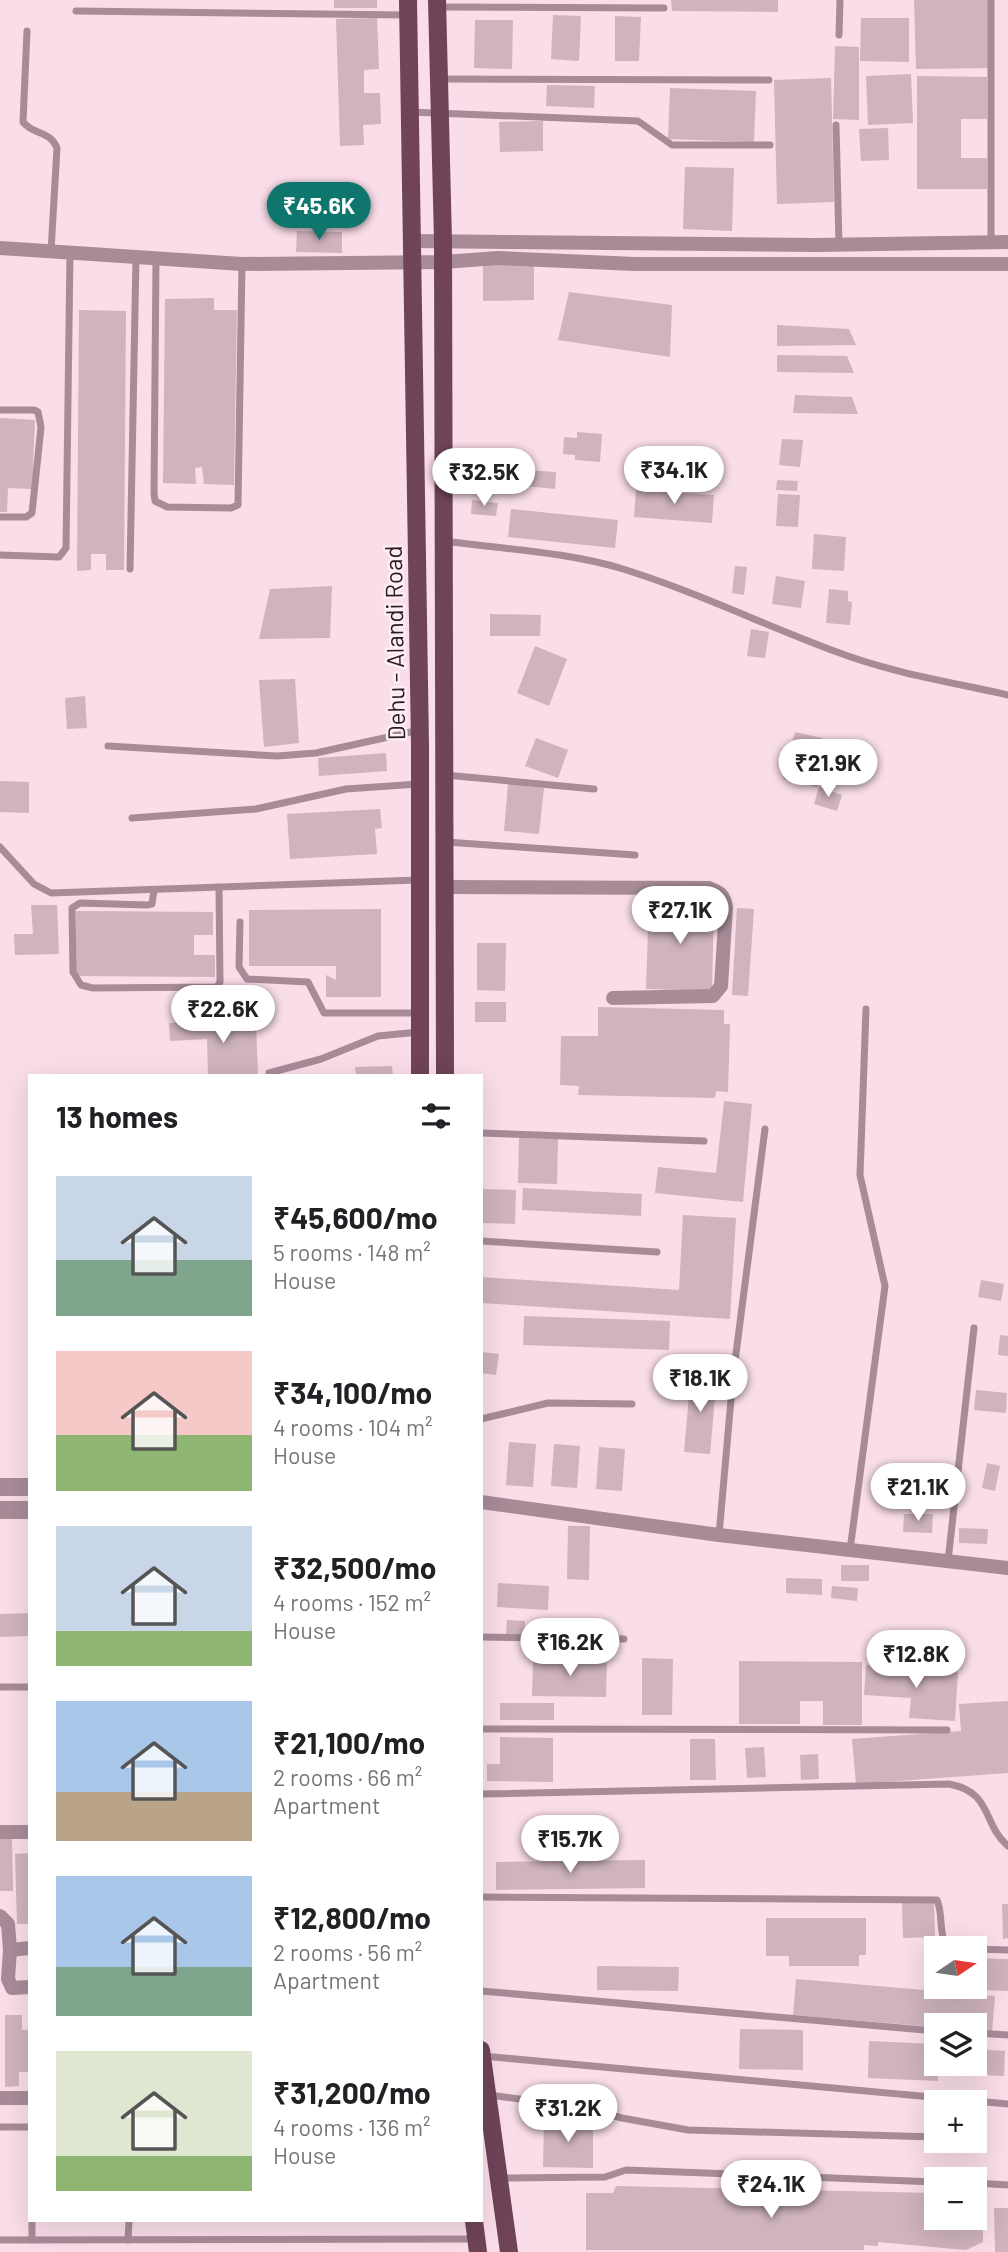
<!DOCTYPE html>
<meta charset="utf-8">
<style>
:root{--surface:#fff;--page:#f6f6f6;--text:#202124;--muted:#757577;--accent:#0f766e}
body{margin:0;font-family:Barlow,sans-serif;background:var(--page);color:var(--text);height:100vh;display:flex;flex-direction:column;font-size:26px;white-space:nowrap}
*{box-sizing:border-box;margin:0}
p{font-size:23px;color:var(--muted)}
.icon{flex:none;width:38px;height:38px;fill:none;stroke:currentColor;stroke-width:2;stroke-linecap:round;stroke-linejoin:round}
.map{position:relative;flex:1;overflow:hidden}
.drawer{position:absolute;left:28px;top:1074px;width:455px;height:1148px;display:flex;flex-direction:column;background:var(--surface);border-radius:0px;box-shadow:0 7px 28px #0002}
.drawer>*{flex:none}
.needle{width:46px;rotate:77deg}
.controls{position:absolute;left:924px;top:1936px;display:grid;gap:14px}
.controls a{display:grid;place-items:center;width:63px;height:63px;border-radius:0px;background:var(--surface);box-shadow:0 7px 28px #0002;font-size:35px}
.price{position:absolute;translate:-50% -60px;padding:0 16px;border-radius:24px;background:#fff;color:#222;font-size:23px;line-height:46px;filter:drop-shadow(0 2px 4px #0008)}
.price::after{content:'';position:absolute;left:50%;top:42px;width:21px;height:16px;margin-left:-10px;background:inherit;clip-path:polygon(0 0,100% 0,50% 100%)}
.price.on{background:var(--accent);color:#fff}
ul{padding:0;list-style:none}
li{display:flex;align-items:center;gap:21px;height:175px;padding:0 28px}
li span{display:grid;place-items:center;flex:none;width:196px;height:140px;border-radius:0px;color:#555}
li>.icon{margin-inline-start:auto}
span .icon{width:84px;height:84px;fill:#fffc;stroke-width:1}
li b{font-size:30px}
h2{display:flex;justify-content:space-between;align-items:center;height:84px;padding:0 28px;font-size:30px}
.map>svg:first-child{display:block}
.building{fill:#cfb3bf}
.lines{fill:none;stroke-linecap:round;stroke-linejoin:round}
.service{stroke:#a78c98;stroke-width:7}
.minor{stroke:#a78c98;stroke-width:14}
.tertiary{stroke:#a78c98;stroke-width:18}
.primary{stroke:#6f4358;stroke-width:18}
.labels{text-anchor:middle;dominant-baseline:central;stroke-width:5;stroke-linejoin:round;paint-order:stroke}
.street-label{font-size:24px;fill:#251b20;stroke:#ffedf5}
</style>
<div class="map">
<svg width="1008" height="2252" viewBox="0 0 1008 2252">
<rect width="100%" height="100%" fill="#f9dde9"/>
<g class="building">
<rect x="334" y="0" width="43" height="8"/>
<polygon points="671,0 778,0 778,12 672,11"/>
<polygon points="914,0 990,0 991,68 916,69"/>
<polygon points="553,15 581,16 579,61 551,59"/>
<polygon points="615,16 641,17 639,61 615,61"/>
<polygon points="377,18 379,69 364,70 364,93 380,93 381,124 363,125 364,145 340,146 336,19"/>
<polygon points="861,18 909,18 909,62 860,61"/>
<polygon points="475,20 513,20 512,69 474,68"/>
<polygon points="835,46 859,47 859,120 833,119"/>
<polygon points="911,74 913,123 868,125 866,76"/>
<polygon points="917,76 987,77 987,119 961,119 961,158 987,158 987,189 917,189"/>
<polygon points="831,78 834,202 777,204 774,80"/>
<polygon points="547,85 595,86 594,108 546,106"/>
<polygon points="670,88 756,91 754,142 668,139"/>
<polygon points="543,121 543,151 500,152 499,122"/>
<polygon points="888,128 889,160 861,161 859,129"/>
<polygon points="685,167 734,168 732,231 683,229"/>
<polygon points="297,231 342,232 342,253 296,252"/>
<polygon points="483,264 534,264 534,300 483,301"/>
<polygon points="569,292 672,305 670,357 558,340"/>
<polygon points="214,298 214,310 237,310 234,485 204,484 202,467 195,468 196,484 163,483 165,299"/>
<polygon points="79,310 126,311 124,570 106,570 106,554 91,554 91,570 77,571"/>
<polygon points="777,325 849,329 856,345 777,346"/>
<polygon points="777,355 847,356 854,373 777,372"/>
<polygon points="795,395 852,397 858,414 793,413"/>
<polygon points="0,418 35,420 32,489 8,488 7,512 0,512"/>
<polygon points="577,432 602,434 600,462 575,460 575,455 563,454 564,437 577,438"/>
<polygon points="782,439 803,440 800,467 779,465"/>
<polygon points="471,464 497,466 496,482 470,480"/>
<polygon points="525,470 556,472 555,489 524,486"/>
<polygon points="777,480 798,481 797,491 776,490"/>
<polygon points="636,490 714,495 712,523 634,517"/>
<polygon points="778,494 800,495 798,527 776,526"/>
<polygon points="472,500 498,503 496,516 471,514"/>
<polygon points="511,509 618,520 615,548 508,537"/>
<polygon points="814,534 846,537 844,571 812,569"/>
<polygon points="735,566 747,567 744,595 732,593"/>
<polygon points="776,576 805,581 801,608 772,604"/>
<polygon points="332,586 330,638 259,639 270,589"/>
<polygon points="829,589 848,591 848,601 852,602 850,625 826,623"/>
<polygon points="490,614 541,615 540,636 490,636"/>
<polygon points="751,629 769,632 765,658 747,656"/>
<polygon points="535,646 567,659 549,706 517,693"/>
<polygon points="295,679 299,743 264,747 259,680"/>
<polygon points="85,696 87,728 67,729 65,698"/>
<polygon points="795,732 822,738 815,766 822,767 817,787 783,779"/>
<polygon points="536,738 568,750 558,778 525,766"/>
<polygon points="386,753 387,771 319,776 318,758"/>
<polygon points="0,781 29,782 29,813 0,812"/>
<polygon points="508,784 544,788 539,834 504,831"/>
<polygon points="819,787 842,795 837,811 814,804"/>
<polygon points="380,809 382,828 375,829 377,854 290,859 287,814"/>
<polygon points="649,900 714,903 712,991 646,989"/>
<polygon points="31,905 57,905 59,954 15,955 14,934 33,934"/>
<polygon points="737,908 754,909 748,996 732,995"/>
<polygon points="381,909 381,997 326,997 326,975 336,980 336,966 249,966 249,910"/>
<polygon points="76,911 213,912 213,935 194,935 194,955 215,955 215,977 76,976"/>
<polygon points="477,943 506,943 505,991 477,990"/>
<rect x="475" y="1002" width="31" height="20"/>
<polygon points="598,1007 724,1010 724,1024 730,1024 728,1092 716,1091 715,1098 578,1095 579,1086 560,1085 561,1036 598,1036"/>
<polygon points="205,1021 256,1022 258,1076 208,1076 207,1039 170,1041 169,1023"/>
<polygon points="392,1066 393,1076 356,1076 355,1067"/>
<polygon points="724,1101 752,1104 743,1202 655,1193 658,1167 716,1173"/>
<polygon points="519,1138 558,1139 557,1184 518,1183"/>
<polygon points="523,1188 642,1194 641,1216 522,1210"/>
<polygon points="481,1189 516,1190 515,1224 481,1223"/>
<polygon points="683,1215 736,1218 730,1319 481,1303 481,1277 679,1290"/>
<polygon points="981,1280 1004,1284 1001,1301 978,1297"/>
<polygon points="524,1316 670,1321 669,1350 523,1345"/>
<polygon points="1000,1335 1008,1336 1008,1356 998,1355"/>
<polygon points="481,1352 499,1354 496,1375 481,1373"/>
<polygon points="691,1373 717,1375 710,1454 684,1452"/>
<polygon points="976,1390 1007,1393 1006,1413 974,1410"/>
<polygon points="509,1442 536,1444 533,1487 506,1485"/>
<polygon points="554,1444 580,1446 577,1488 551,1486"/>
<polygon points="599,1447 625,1449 622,1491 596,1489"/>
<polygon points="987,1463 1000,1466 995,1491 982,1488"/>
<polygon points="904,1514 933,1514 932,1533 903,1532"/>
<polygon points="568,1526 590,1526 589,1580 567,1579"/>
<polygon points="959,1528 988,1529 987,1544 959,1543"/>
<rect x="841" y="1565" width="28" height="16"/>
<polygon points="786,1578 822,1579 822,1595 786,1593"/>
<polygon points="498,1583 549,1586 548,1610 497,1607"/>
<polygon points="832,1586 858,1588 857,1601 831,1598"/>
<polygon points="30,1613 30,1636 0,1637 0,1614"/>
<polygon points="507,1620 525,1621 524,1635 506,1634"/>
<polygon points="642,1658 673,1659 672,1715 642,1715"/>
<polygon points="533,1659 607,1660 606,1697 532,1696"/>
<polygon points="739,1661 862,1662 862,1725 823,1725 823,1701 800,1701 800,1724 739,1724"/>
<polygon points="866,1665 958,1672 955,1721 909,1718 911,1698 864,1695"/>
<polygon points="1008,1701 1008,1773 856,1784 852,1739 961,1731 959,1704"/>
<rect x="500" y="1703" width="54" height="17"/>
<polygon points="500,1737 553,1738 553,1782 487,1781 487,1764 500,1764"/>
<polygon points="690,1739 715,1739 716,1780 690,1780"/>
<polygon points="764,1747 766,1777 747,1778 745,1748"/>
<polygon points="818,1754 819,1779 801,1780 800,1755"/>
<polygon points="0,1839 12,1839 13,1891 0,1891"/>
<polygon points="30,1853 30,1924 17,1924 15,1854"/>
<polygon points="645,1860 645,1888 496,1890 496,1862"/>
<polygon points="934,1901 935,1937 903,1938 902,1903"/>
<polygon points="1002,1904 1008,1904 1008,1938 1003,1939"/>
<polygon points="766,1918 866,1918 866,1955 859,1955 859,1966 789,1966 789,1956 766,1956"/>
<polygon points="975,1958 1008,1959 1008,1991 955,1989 955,1986 975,1986"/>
<polygon points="597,1966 679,1967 678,1991 597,1990"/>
<polygon points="796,1979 995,1996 992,2032 975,2031 975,2025 936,2025 936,2027 793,2015"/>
<polygon points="5,2015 22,2015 22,2030 30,2030 30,2072 19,2072 19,2086 5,2087"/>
<polygon points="740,2029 803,2030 803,2070 739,2069"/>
<polygon points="869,2041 936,2044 938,2081 868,2078"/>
<polygon points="975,2049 1005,2051 1004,2076 944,2073 944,2063 975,2063"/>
<polygon points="544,2120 593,2121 593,2168 543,2167"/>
<polygon points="616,2186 936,2193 936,2217 975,2217 975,2193 983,2194 983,2242 966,2250 878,2242 878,2246 864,2245 864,2250 586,2250 586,2193 613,2193"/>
<polygon points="994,2208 1008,2208 1008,2252 995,2252"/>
</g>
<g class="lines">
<g class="service">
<polyline points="438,7 664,8"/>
<polyline points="76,11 408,15"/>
<path d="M27 31 23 122C33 135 51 131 57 148L51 251"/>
<polyline points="839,35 840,0"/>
<polyline points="440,79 769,80"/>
<polyline points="410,112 638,121 672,145 770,145"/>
<polyline points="836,125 839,245"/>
<polyline points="991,242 991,0"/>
<polyline points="156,259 154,493 155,501 167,507 231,508 238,505 242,264"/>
<polyline points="0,410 34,410 38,412 41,427 32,513 26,517 0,517"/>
<path d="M444 541C503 549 567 552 623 569 697 592 766 626 837 652 892 673 951 682 1008 695"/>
<polyline points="0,555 59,557 66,548 70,253"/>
<polyline points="130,569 136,258"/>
<polyline points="108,746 277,756 316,753 420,730"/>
<polyline points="445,775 594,789"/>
<polyline points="132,818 256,809 346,789 419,784"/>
<polyline points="446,842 635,855"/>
<polyline points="0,847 34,884 51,893 418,880"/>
<polyline points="154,890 152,904 147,905 80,903 72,908 73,972 81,985 93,988 217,987 220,982 219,887"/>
<polyline points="240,922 239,967 247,979 308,982 324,1013 419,1013"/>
<polyline points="269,1073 321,1059 378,1036 419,1032"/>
<polyline points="481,1133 704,1141"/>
<polyline points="481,1241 657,1252"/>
<polyline points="481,1419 548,1403 632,1404"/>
<polyline points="719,1535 733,1377 765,1129"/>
<polyline points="850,1550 885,1286 860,1175 866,1009"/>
<polyline points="948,1561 974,1328"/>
<polyline points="481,1637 624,1639"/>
<polyline points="0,1687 30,1687"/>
<polyline points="481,1729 947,1730"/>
<path d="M481 1794 949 1784C993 1792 982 1824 1008 1846"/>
<path d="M481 1897 937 1900C944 1915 937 1938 950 1948"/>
<polyline points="975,1949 1008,1950"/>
<polyline points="481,1991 936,2031"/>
<polyline points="975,2033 1008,2035"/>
<polyline points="482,2056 1008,2104"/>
<polyline points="489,2095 580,2107 622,2118 688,2130 936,2137"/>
<polyline points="0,2127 30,2127"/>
<polyline points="501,2178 605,2177 626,2170 936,2182"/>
<polyline points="975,2183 1008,2185"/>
<polyline points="32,2221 32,2240"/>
<polyline points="0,2240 475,2239"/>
<polyline points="128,2240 129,2221"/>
</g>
<g class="minor">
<polyline points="412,241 816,245 1008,242"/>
<polyline points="0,248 242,264 443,262 498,258 635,264 1008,264"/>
<path d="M445 887 709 888C720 892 724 895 726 907L721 986 713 996 613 998"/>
<polyline points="481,1502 719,1535 1008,1568"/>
<polyline points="0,1832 30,1832"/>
<polyline points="0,1916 8,1924 10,1950"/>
<polyline points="30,1948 10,1950 8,1979 12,1988 30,1987"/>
<polyline points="0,2098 30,2098"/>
</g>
<g class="tertiary">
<polyline points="0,1487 30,1487"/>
<polyline points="0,1510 30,1510"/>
</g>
<g class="primary">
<polyline points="408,0 420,744 420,1076"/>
<polyline points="437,0 443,241 445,1076"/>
<polyline points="481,2050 509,2252"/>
<polyline points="474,2221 478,2252"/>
</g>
</g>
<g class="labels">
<g class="street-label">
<text transform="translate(394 643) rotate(-91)">Dehu - Alandi Road</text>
</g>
</g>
</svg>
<div class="controls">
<a><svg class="needle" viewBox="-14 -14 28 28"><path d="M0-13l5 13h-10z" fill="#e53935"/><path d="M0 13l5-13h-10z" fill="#757577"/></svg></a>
<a><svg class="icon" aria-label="layers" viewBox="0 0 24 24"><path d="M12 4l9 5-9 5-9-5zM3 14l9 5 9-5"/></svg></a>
<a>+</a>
<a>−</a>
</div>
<b class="price on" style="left:319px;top:242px">₹45.6K</b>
<b class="price" style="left:674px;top:506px">₹34.1K</b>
<b class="price" style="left:484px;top:508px">₹32.5K</b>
<b class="price" style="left:828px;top:799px">₹21.9K</b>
<b class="price" style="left:680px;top:946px">₹27.1K</b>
<b class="price" style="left:223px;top:1045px">₹22.6K</b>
<b class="price" style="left:700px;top:1414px">₹18.1K</b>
<b class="price" style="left:918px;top:1523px">₹21.1K</b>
<b class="price" style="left:570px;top:1678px">₹16.2K</b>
<b class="price" style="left:916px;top:1690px">₹12.8K</b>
<b class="price" style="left:570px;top:1875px">₹15.7K</b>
<b class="price" style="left:568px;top:2144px">₹31.2K</b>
<b class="price" style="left:771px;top:2220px">₹24.1K</b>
<section class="drawer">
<h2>13 homes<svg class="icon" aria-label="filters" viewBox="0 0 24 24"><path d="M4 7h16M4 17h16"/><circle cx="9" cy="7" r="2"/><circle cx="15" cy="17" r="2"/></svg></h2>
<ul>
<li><span style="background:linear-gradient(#c9d6e8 60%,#7fa58c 0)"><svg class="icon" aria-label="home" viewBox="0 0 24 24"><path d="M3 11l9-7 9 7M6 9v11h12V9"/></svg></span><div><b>₹45,600/mo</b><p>5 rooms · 148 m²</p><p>House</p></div></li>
<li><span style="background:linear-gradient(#f6c9c9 60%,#8fb573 0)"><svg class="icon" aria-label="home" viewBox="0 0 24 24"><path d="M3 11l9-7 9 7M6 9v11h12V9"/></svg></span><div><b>₹34,100/mo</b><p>4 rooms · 104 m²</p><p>House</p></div></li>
<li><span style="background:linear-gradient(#c9d6e8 75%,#8fb573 0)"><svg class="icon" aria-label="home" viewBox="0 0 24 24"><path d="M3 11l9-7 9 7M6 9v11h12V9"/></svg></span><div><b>₹32,500/mo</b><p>4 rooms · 152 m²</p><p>House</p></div></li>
<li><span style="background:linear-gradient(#a9c7e8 65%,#b9a48a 0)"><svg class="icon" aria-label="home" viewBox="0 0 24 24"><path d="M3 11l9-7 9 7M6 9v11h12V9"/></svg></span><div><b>₹21,100/mo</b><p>2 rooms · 66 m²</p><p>Apartment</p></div></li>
<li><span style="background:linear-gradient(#a9c7e8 65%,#7fa58c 0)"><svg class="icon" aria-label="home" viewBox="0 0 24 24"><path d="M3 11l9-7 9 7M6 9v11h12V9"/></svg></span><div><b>₹12,800/mo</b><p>2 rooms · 56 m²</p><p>Apartment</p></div></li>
<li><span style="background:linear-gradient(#dfe7d0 75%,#8fb573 0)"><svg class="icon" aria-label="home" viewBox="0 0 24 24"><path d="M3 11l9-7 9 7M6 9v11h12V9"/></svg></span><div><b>₹31,200/mo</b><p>4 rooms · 136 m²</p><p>House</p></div></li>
</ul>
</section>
</div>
